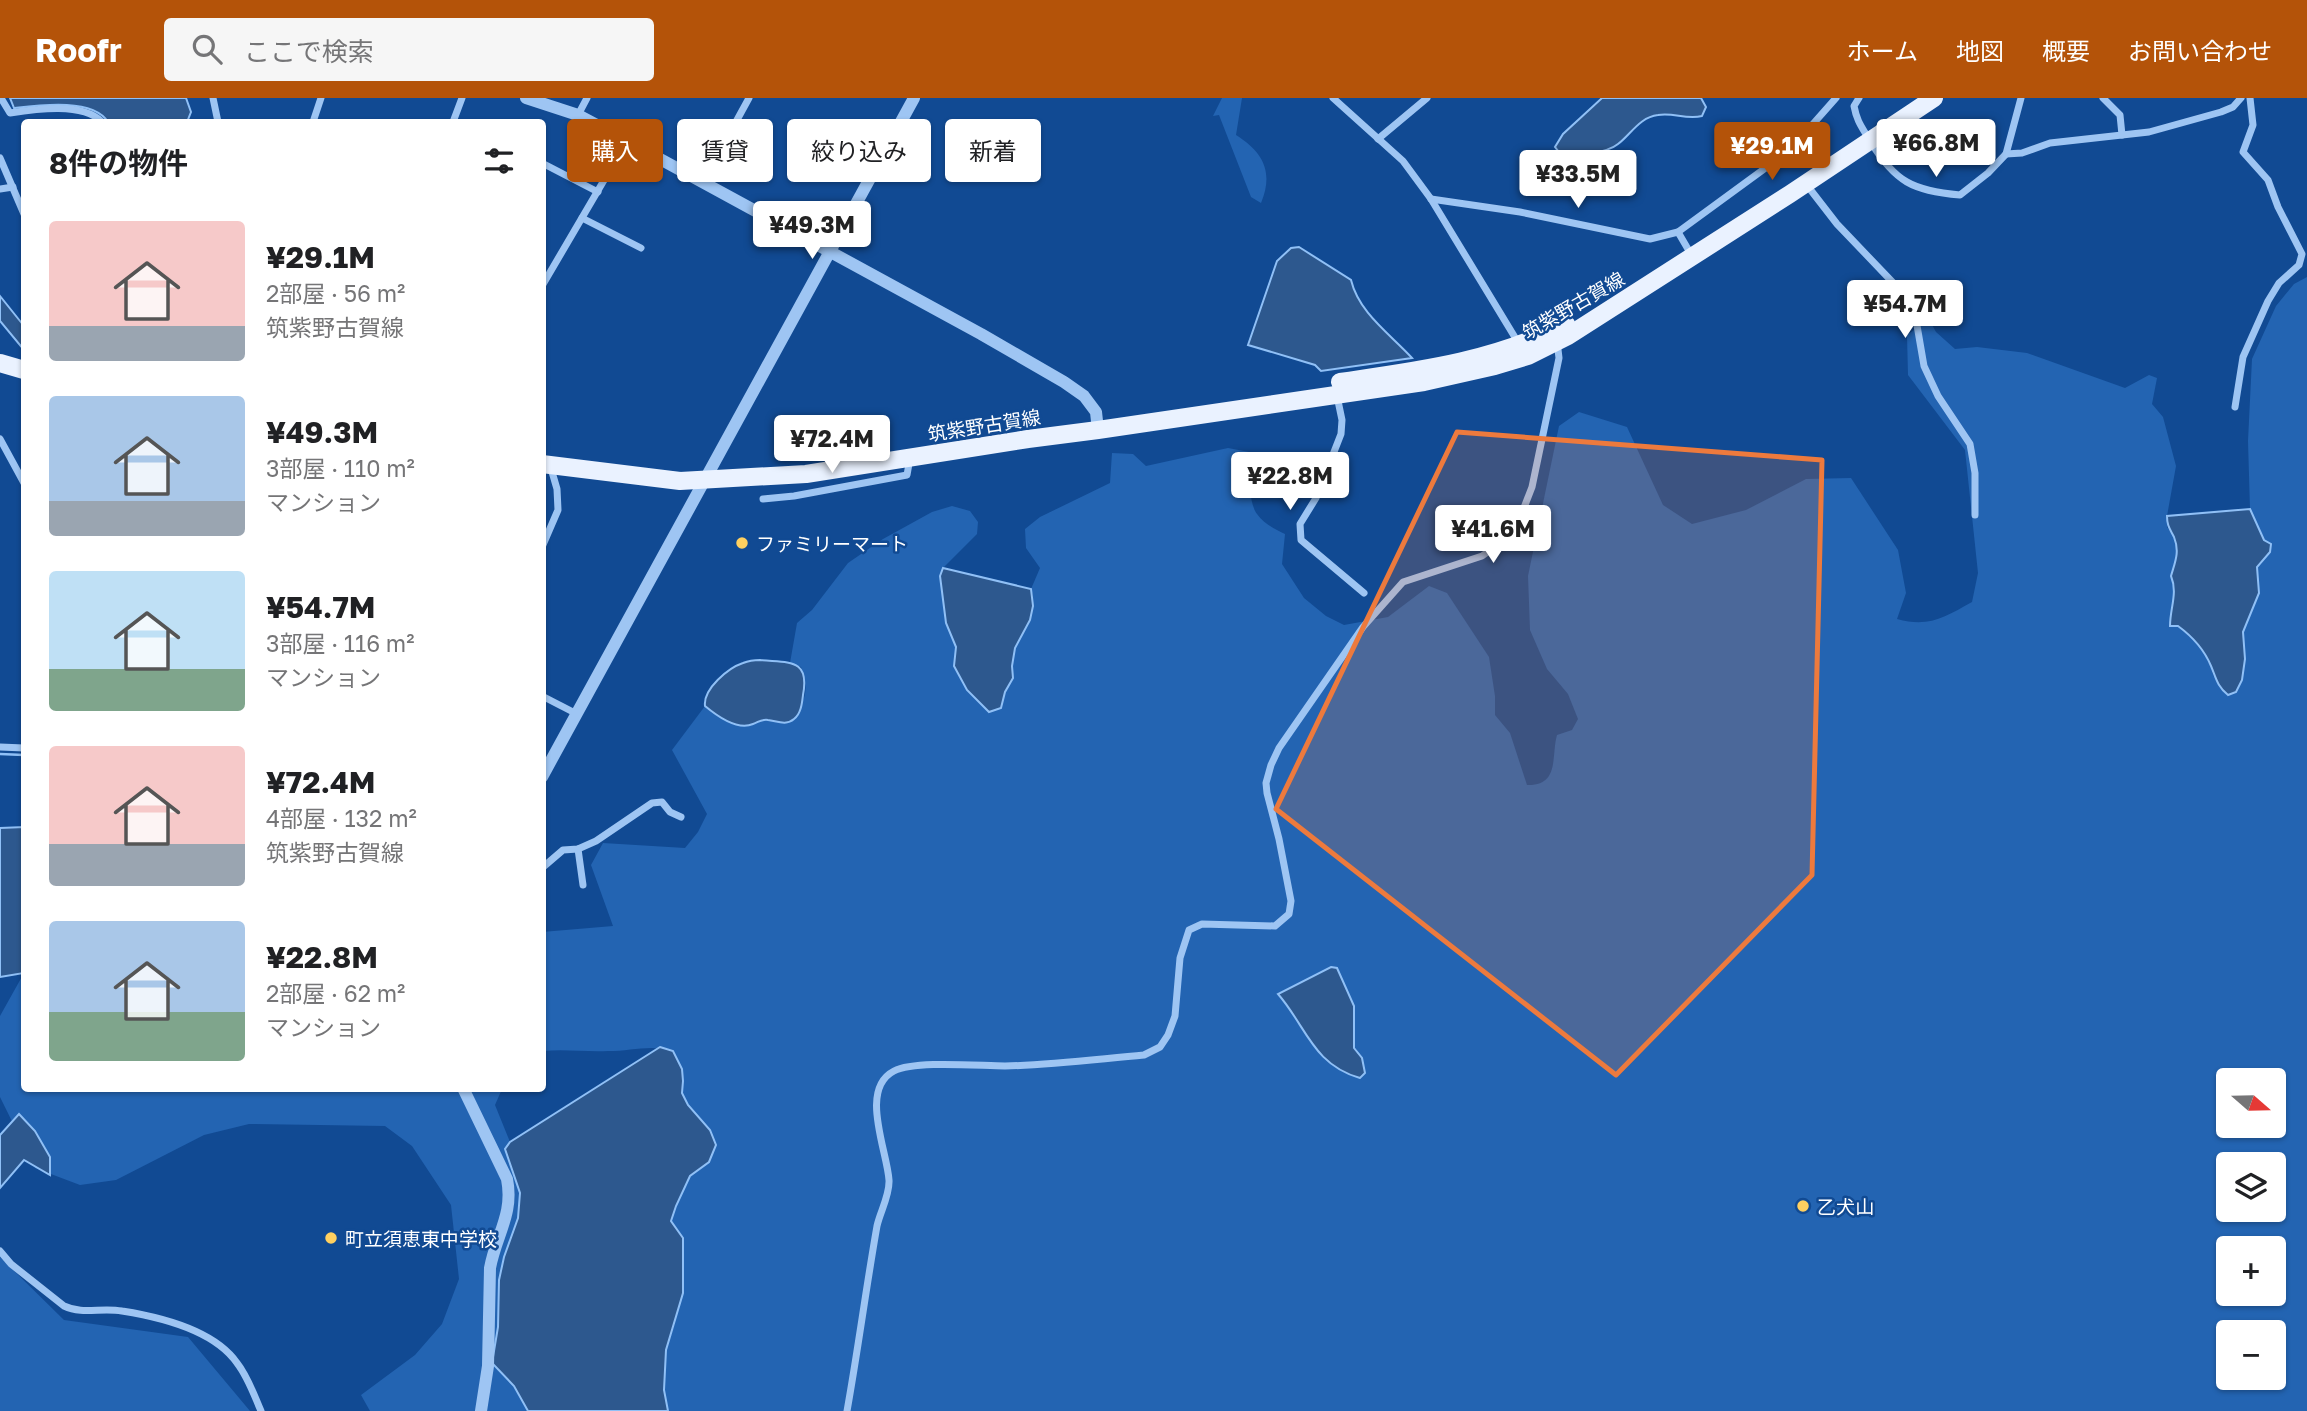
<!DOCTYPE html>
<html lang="ja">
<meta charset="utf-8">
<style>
:root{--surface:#fff;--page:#f6f6f6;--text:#202124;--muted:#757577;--accent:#b45309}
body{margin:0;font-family:"Golos Text","Noto Sans JP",sans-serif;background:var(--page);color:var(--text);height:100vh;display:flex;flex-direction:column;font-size:26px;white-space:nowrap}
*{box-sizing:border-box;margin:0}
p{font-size:23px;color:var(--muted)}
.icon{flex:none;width:38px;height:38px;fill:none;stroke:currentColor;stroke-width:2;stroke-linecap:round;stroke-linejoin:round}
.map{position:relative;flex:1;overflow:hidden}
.drawer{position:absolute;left:21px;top:21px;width:525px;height:973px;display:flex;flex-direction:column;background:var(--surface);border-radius:7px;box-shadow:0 2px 5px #0004}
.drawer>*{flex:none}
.banner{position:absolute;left:567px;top:21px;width:665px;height:63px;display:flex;gap:14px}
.needle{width:46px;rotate:110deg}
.fabs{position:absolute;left:2216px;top:970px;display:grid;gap:14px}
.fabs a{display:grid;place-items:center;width:70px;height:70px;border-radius:7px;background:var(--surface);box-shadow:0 2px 5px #0004;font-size:35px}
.price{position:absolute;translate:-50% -60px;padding:0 16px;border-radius:7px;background:#fff;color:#222;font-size:23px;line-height:46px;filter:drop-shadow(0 2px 4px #0008)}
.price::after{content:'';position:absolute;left:50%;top:42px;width:21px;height:16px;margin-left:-10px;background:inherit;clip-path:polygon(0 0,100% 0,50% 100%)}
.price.current{background:var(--accent);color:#fff}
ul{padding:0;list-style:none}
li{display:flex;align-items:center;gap:21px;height:175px;padding:0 28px}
li span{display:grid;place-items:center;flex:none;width:196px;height:140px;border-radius:7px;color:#555}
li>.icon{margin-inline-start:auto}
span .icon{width:84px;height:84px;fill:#fffc;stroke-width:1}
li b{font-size:30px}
h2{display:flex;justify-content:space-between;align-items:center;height:84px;padding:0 28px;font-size:30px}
.chip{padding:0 24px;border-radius:7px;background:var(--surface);box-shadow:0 2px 5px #0004;font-size:24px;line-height:63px}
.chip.current{background:var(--accent);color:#fff}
header{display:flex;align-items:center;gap:42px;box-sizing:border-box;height:98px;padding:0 35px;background:var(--accent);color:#fff}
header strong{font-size:33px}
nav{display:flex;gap:38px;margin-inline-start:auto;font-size:24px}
.search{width:490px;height:63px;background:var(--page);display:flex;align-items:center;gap:18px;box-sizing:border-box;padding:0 24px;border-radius:7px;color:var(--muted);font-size:26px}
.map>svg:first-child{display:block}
.green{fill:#2364b2;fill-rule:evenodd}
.water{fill:#2d588e;stroke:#90c0f6;stroke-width:2}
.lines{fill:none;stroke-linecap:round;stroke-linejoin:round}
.stream{stroke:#90c0f6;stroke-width:2.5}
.minor{stroke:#9ec5f3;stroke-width:7}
.tertiary{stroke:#9ec5f3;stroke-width:12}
.primary{stroke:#eaf2ff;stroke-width:18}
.marked{fill:#ed7a3d;fill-opacity:0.2;stroke:#ed7a3d;stroke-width:5;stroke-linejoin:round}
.poi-dot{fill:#ffd060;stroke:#114a93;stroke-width:2.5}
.labels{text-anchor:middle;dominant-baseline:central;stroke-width:5;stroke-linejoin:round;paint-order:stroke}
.street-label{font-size:19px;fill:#fff;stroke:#114a93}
.poi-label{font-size:19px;fill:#fff;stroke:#114a93;text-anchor:start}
</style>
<header>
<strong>Roofr</strong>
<div class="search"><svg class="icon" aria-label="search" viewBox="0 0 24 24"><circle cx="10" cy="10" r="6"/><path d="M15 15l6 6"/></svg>ここで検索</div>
<nav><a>ホーム</a><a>地図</a><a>概要</a><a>お問い合わせ</a></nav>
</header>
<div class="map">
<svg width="2307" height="1313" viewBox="0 0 2307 1313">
<rect width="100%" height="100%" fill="#114a93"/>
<g class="green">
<path d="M1222 0H1242L1236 37C1263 54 1274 74 1261 105L1251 99 1219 17 1213 18Z"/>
<path d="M2307 179V1313H668L664 1292 666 1252 675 1225 683 1140 671 1123 676 1108 690 1078 709 1064 700 1020 688 1007 682 995 683 983 682 971 673 953C651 946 631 953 608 953 586 954 565 951 543 953L542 834 613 828 591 767 603 745 685 750 698 734 707 716 672 652 705 608 717 618 758 623 765 621 785 625C804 607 811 595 801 569L790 565 797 525 812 512 848 465 883 441 932 414 952 408 970 413 978 424 977 436 943 470 940 478 946 525 956 549 954 568 967 592 989 613 1001 610 1005 594 1013 580 1012 568 1015 550 1030 522 1033 498 1031 491 1040 470 1026 450 1025 431 1040 419 1110 385 1112 355 1133 356 1146 368 1228 350 1249 354C1249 369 1248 405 1257 416 1264 426 1275 431 1285 436L1282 466 1304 500 1326 518 1344 527 1388 519 1429 488 1447 495 1489 559 1495 598V617L1510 635 1527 687C1560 688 1551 658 1557 637L1572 632 1578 621 1568 596 1547 571 1530 532 1528 478 1559 328 1579 314 1627 329 1663 407 1692 426 1746 412 1806 381 1851 380 1898 452 1906 495 1897 521C1929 530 1945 519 1972 504L1978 475 1965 352 1908 277 1907 237 1929 221 1936 234 1955 251 1977 249 2027 255 2125 290 2149 277 2157 280 2152 306 2163 319 2176 368 2167 418V429L2173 437 2177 448V460L2171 478C2178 495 2169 510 2170 528 2194 528 2208 559 2214 579L2245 561 2243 534 2259 495 2257 469 2270 454 2250 411 2248 343 2252 261 2276 208 2294 186ZM2228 982H2273V1027H2228ZM2228 1066H2273V1111H2228ZM2228 1150H2273V1195H2228ZM2228 1234H2273V1279H2228Z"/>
<polygon points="24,875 24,990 502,991 495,1007 510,1044 505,1051 520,1095 518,1120 504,1159 499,1182 498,1229 492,1264 514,1288 528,1313 370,1313 361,1297 415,1257 442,1226 459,1181 451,1107 412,1048 385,1028 249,1026 204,1037 116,1082 80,1087 35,1070 0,999 0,918"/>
<polygon points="0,1159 64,1222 188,1239 250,1313 0,1313"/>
</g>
<g class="water">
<path d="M10 0H186L191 14 187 24H108C93 0 40 7 14 10Z"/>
<path d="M1602 0H1701L1706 9 1702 18C1686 22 1673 14 1658 17 1640 19 1631 36 1618 46 1606 56 1574 58 1559 54L1555 49 1563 36Z"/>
<path d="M1299 149 1351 182C1359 215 1390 236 1412 260L1321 273 1315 267 1248 247 1277 163 1291 150Z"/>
<polygon points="0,198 24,228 24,252 0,223"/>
<path d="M2250 411 2264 442 2271 446 2270 454 2257 469 2259 495 2243 534 2245 561 2242 582 2236 594 2228 597C2217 588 2216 580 2211 568 2204 551 2193 539 2178 528H2170C2170 510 2178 495 2171 478 2175 464 2180 454 2174 439 2170 431 2167 428 2167 418Z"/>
<polygon points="943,470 1031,491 1033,508 1030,522 1015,550 1012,568 1013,580 1005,594 1001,610 989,614 967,592 954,568 956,549 946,525 940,478"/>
<path d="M760 562C789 565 810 560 803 597 802 605 801 616 794 621 786 628 777 623 768 622 761 621 759 624 753 626 737 633 717 618 705 608 703 591 728 570 743 565 748 563 754 562 760 562Z"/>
<polygon points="24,729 24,875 0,879 0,730"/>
<path d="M1331 869 1337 870 1354 908V950L1362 960 1365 975 1360 980C1313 967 1306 928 1278 896Z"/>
<polygon points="660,949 673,953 682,971 683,983 682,995 688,1007 710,1032 716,1047 709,1064 690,1078 676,1108 671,1123 683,1140 683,1195 666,1252 664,1292 668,1313 528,1313 514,1288 492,1265 498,1229 499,1182 504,1159 518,1120 520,1095 505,1051 510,1044"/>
<polygon points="19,1016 35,1033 50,1059 50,1077 24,1062 0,1090 0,1037"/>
</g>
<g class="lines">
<polyline class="stream" points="0,656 24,657"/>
<g class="minor">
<path d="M1 0 10 15C36 11 83 4 102 24"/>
<polyline points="213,0 218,24"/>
<polyline points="1333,0 1403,63 1431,101 1519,246"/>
<path d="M1859 0 1854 8C1857 24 1862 29 1870 43 1895 84 1913 93 1960 97L1988 75 2006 56 2021 0"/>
<polyline points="2103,0 2120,17 2122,37"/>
<polyline points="578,17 587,0"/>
<polyline points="313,24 321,0"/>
<polyline points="453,24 462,0"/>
<polyline points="1378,41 1427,0"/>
<polyline points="2006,56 2022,55 2050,45 2149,34 2221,14 2233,9 2241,0"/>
<polyline points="0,60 24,116"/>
<polyline points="542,65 598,94"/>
<polyline points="703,84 749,0"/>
<polyline points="1806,86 1837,126 1901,193 1914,210 1924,268 1938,298 1970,346 1975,375 1975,417"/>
<polyline points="0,91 13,89"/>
<polyline points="1431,101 1520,114 1650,141 1678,134 1692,158"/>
<polyline points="582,120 641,150"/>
<polyline points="1678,134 1790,52 1836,0"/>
<polyline points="542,188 627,43"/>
<polyline points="1337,298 1342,322 1341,336 1316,400 1300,426 1301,442 1364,495"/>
<polyline points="2235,309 2243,259 2268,203 2279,185 2299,167 2302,156 2278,109 2268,82 2243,54 2253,27 2250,0"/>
<polyline points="0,341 24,385"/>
<polyline points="763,401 794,398 907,377 910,360"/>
<polyline points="542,449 558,412 557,391 550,367"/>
<polyline points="542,598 577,616"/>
<polyline points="0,649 24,650"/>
<polyline points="578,751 583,787"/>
<polyline points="542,770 563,752 578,751 596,743 652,705 662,704 670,714 681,719"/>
<path d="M0 1153 11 1166 64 1208C83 1217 101 1209 122 1213 160 1219 214 1232 237 1265 248 1279 254 1297 261 1313"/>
<path d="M847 1313C858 1252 866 1190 877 1128 880 1114 890 1097 889 1082 887 1052 859 991 894 973 915 962 980 968 1005 968 1052 967 1098 961 1144 957L1160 949 1168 937 1175 918 1180 860 1189 832 1202 826 1275 828 1289 816 1291 803 1279 741 1267 695 1266 685 1271 667 1279 650 1363 529 1403 484 1482 458 1502 444 1518 425 1532 389 1559 260 1557 243"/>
</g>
<g class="tertiary">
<polyline points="526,0 578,17 627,43 981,236 1064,284 1084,298 1096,314 1098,332"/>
<polyline points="542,679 914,0"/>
<path d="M463 990 507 1081C514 1116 496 1137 490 1170L488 1268 481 1313"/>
</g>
<g class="primary">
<polyline points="0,265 24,272"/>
<path d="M1340 284C1417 273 1496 263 1566 226"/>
<polyline points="542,366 680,383 806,376 1028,341 1098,332 1424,284 1495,268 1528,258 1568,238 1790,96 1934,0"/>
</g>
</g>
<path class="marked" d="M1457 334 1822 362 1812 777 1616 977 1276 711Z"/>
<g class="poi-dot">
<circle cx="742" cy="445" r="7"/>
<circle cx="1803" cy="1108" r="7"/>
<circle cx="331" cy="1140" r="7"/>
</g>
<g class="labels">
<g class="street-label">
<text transform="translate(1573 207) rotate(-30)">筑紫野古賀線</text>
<text transform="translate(984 327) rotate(-9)">筑紫野古賀線</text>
</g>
<g class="poi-label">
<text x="756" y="445">ファミリーマート</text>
<text x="1817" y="1108">乙犬山</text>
<text x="345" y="1140">町立須恵東中学校</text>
</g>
</g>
</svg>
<div class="fabs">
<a><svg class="needle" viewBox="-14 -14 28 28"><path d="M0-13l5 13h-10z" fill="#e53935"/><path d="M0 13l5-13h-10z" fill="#757577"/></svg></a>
<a><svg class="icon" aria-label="layers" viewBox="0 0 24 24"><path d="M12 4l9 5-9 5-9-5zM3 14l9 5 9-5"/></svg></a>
<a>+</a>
<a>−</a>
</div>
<b class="price" style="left:1936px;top:81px">¥66.8M</b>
<b class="price current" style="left:1772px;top:84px">¥29.1M</b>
<b class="price" style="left:1578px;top:112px">¥33.5M</b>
<b class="price" style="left:812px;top:163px">¥49.3M</b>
<b class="price" style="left:1905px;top:242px">¥54.7M</b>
<b class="price" style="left:832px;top:377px">¥72.4M</b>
<b class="price" style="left:1290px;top:414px">¥22.8M</b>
<b class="price" style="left:1493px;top:467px">¥41.6M</b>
<div class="banner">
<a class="chip current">購入</a>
<a class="chip">賃貸</a>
<a class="chip">絞り込み</a>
<a class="chip">新着</a>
</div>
<section class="drawer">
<h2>8件の物件<svg class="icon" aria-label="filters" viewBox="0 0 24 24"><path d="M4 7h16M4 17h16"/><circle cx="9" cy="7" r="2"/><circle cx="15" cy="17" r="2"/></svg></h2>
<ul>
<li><span style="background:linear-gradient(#f6c9c9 75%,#9aa5b1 0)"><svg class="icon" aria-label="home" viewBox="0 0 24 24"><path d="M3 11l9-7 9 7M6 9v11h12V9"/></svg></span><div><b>¥29.1M</b><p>2部屋 · 56 m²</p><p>筑紫野古賀線</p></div></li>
<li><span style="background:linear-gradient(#a9c7e8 75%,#9aa5b1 0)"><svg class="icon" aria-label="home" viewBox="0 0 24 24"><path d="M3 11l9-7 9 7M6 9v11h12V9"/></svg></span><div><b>¥49.3M</b><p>3部屋 · 110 m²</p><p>マンション</p></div></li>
<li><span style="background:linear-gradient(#bfe0f5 70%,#7fa58c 0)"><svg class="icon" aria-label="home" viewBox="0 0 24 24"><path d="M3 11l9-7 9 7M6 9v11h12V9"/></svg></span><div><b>¥54.7M</b><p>3部屋 · 116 m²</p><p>マンション</p></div></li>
<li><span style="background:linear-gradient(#f6c9c9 70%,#9aa5b1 0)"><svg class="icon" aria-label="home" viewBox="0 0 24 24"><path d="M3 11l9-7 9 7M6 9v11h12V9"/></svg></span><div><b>¥72.4M</b><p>4部屋 · 132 m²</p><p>筑紫野古賀線</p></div></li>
<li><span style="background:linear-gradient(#a9c7e8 65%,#7fa58c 0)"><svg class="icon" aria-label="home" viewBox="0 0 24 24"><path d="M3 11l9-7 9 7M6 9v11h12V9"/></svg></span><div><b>¥22.8M</b><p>2部屋 · 62 m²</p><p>マンション</p></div></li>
</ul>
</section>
</div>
